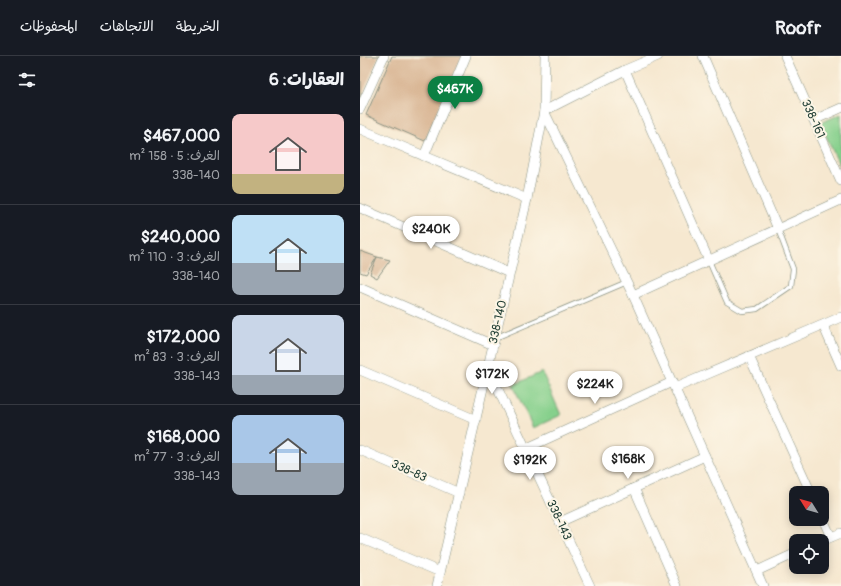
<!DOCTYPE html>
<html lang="ar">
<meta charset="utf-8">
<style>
:root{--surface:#171b24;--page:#20242c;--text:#f1f3f6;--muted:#9ea1a6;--line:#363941;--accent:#0b8043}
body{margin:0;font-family:Pangolin,"Playpen Sans Arabic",sans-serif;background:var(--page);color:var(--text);direction:rtl;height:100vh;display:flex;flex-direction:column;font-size:15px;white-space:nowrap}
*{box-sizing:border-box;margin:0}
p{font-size:13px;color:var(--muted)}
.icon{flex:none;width:22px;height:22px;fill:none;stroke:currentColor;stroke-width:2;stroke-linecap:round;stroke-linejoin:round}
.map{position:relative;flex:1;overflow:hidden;direction:ltr}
.drawer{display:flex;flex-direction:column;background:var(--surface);width:360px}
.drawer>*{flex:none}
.needle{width:26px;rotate:307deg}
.fabs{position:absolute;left:429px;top:430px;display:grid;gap:8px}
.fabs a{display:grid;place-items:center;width:40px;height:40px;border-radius:8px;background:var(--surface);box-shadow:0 2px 10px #0003;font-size:20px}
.price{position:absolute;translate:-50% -34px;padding:0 9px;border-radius:14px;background:#fff;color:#222;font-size:13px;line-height:26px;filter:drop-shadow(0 1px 2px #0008)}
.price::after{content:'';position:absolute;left:50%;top:24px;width:12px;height:9px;margin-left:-6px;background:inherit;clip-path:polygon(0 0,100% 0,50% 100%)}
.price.active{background:var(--accent);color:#fff}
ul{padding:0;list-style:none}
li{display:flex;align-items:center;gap:12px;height:100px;padding:0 16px}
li+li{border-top:1px solid var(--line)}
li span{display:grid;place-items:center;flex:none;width:112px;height:80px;border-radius:8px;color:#555}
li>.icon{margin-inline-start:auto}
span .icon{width:48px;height:48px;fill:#fffc;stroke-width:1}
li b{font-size:17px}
h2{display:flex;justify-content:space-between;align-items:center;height:48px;padding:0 16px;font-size:17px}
header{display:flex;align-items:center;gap:24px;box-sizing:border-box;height:56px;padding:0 20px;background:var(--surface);border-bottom:1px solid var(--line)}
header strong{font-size:19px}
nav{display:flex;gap:22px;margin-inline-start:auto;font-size:14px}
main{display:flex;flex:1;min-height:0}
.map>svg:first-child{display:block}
.green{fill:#86d08c;stroke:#528660}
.building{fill:#d9b694}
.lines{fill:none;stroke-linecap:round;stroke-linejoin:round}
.service-casing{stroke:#8a9282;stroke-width:6}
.minor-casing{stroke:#8a9282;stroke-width:10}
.service{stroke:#fff;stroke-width:4.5}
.minor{stroke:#fff;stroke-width:9}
.labels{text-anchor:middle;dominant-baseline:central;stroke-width:4;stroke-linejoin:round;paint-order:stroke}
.street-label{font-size:12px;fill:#1f3d34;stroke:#fcf5e5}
</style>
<header>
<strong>Roofr</strong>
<nav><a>الخريطة</a><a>الاتجاهات</a><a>المحفوظات</a></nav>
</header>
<main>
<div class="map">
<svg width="481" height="530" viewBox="0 0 481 530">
<rect width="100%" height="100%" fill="#fcf5e5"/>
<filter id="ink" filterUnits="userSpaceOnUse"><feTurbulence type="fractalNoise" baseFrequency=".025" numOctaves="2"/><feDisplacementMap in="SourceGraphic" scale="8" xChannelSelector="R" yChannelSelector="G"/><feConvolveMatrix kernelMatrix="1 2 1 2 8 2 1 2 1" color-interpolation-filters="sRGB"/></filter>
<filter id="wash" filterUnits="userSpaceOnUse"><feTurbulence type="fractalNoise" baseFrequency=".012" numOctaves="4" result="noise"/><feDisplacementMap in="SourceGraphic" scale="16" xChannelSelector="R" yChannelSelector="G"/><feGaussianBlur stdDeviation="0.9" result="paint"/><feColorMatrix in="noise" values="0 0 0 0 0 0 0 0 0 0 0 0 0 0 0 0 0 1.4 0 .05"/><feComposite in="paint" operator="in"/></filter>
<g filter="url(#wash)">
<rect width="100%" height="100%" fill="#f6e8d0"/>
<g class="green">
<polygon points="481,58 481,113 460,67"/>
<polygon points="182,316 201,359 173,372 153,329"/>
</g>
<g id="blocks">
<g class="building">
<polygon points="0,0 19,0 0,44"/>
<polygon points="32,0 102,0 65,85 6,59"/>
<polygon points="0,195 17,201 30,204 17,222 10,218 17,201 6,218 0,216"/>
</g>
</g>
</g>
<g filter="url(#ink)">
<use href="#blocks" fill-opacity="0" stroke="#8a9282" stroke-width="1"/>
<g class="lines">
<g class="service-casing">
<g id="service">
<polyline points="349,205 367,246 382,255 397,253 431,230 433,213 418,173"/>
<polyline points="135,282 267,226"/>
</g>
</g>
<g class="minor-casing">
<g id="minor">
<polyline points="298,0 265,14 184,55 273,239 403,530"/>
<polyline points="343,0 418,173"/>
<polyline points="425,0 481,125"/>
<polyline points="265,14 349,205"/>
<polyline points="0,53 24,0"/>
<polyline points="454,64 481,52"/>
<polyline points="0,73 167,143"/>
<polyline points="64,100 106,0"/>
<polyline points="0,152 149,217"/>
<polyline points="0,231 133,289"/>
<polyline points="273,239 481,144"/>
<polyline points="463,269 481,310"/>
<polyline points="389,300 451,437"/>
<polyline points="128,312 230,530"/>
<polyline points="0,314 116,364"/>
<polyline points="315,332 481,261"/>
<polyline points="167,392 312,326"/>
<polyline points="0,394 99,437"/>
<polyline points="274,432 317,530"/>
<polyline points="462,461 471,481"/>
<polyline points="200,466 345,400"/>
<polyline points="0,482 80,516"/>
<polyline points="462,485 481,477"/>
<polyline points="397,515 436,497"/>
<polyline points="77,530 167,143 184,55 185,0"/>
</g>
</g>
<use href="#service" class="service"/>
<use href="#minor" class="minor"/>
</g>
</g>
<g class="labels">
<g class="street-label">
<text transform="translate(453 63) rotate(66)">338-161</text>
<text transform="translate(138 266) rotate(-77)">338-140</text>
<text transform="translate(49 415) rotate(24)">338-83</text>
<text transform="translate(199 464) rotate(65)">338-143</text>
</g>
</g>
</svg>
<div class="fabs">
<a><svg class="needle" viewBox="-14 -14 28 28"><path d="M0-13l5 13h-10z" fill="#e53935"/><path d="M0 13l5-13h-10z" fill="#9ea1a6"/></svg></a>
<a><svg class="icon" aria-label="locate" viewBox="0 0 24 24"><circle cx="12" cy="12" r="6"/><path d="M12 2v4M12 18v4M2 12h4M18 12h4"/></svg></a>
</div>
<b class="price active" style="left:95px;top:54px">$467K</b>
<b class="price" style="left:71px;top:194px">$240K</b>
<b class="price" style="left:132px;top:339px">$172K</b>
<b class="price" style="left:235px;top:349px">$224K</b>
<b class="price" style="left:268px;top:424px">$168K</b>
<b class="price" style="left:170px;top:425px">$192K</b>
</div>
<section class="drawer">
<h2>العقارات: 6<svg class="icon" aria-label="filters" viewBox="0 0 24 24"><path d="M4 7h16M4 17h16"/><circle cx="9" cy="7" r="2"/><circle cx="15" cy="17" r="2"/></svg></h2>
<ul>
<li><span style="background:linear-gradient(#f6c9c9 75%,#c2b280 0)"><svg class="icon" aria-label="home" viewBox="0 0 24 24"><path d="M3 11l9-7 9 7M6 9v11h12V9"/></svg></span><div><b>$467,000</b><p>الغرف: 5 · 158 m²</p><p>338-140</p></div></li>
<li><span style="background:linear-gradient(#bfe0f5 60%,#9aa5b1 0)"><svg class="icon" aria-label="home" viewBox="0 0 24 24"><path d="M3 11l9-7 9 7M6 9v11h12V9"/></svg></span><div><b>$240,000</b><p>الغرف: 3 · 110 m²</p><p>338-140</p></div></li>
<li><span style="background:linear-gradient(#c9d6e8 75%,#9aa5b1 0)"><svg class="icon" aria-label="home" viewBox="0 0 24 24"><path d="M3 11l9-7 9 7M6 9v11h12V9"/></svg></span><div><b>$172,000</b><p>الغرف: 3 · 83 m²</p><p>338-143</p></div></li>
<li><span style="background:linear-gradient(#a9c7e8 60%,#9aa5b1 0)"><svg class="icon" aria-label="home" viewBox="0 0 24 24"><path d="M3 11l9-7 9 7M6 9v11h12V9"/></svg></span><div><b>$168,000</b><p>الغرف: 3 · 77 m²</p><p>338-143</p></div></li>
</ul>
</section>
</main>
